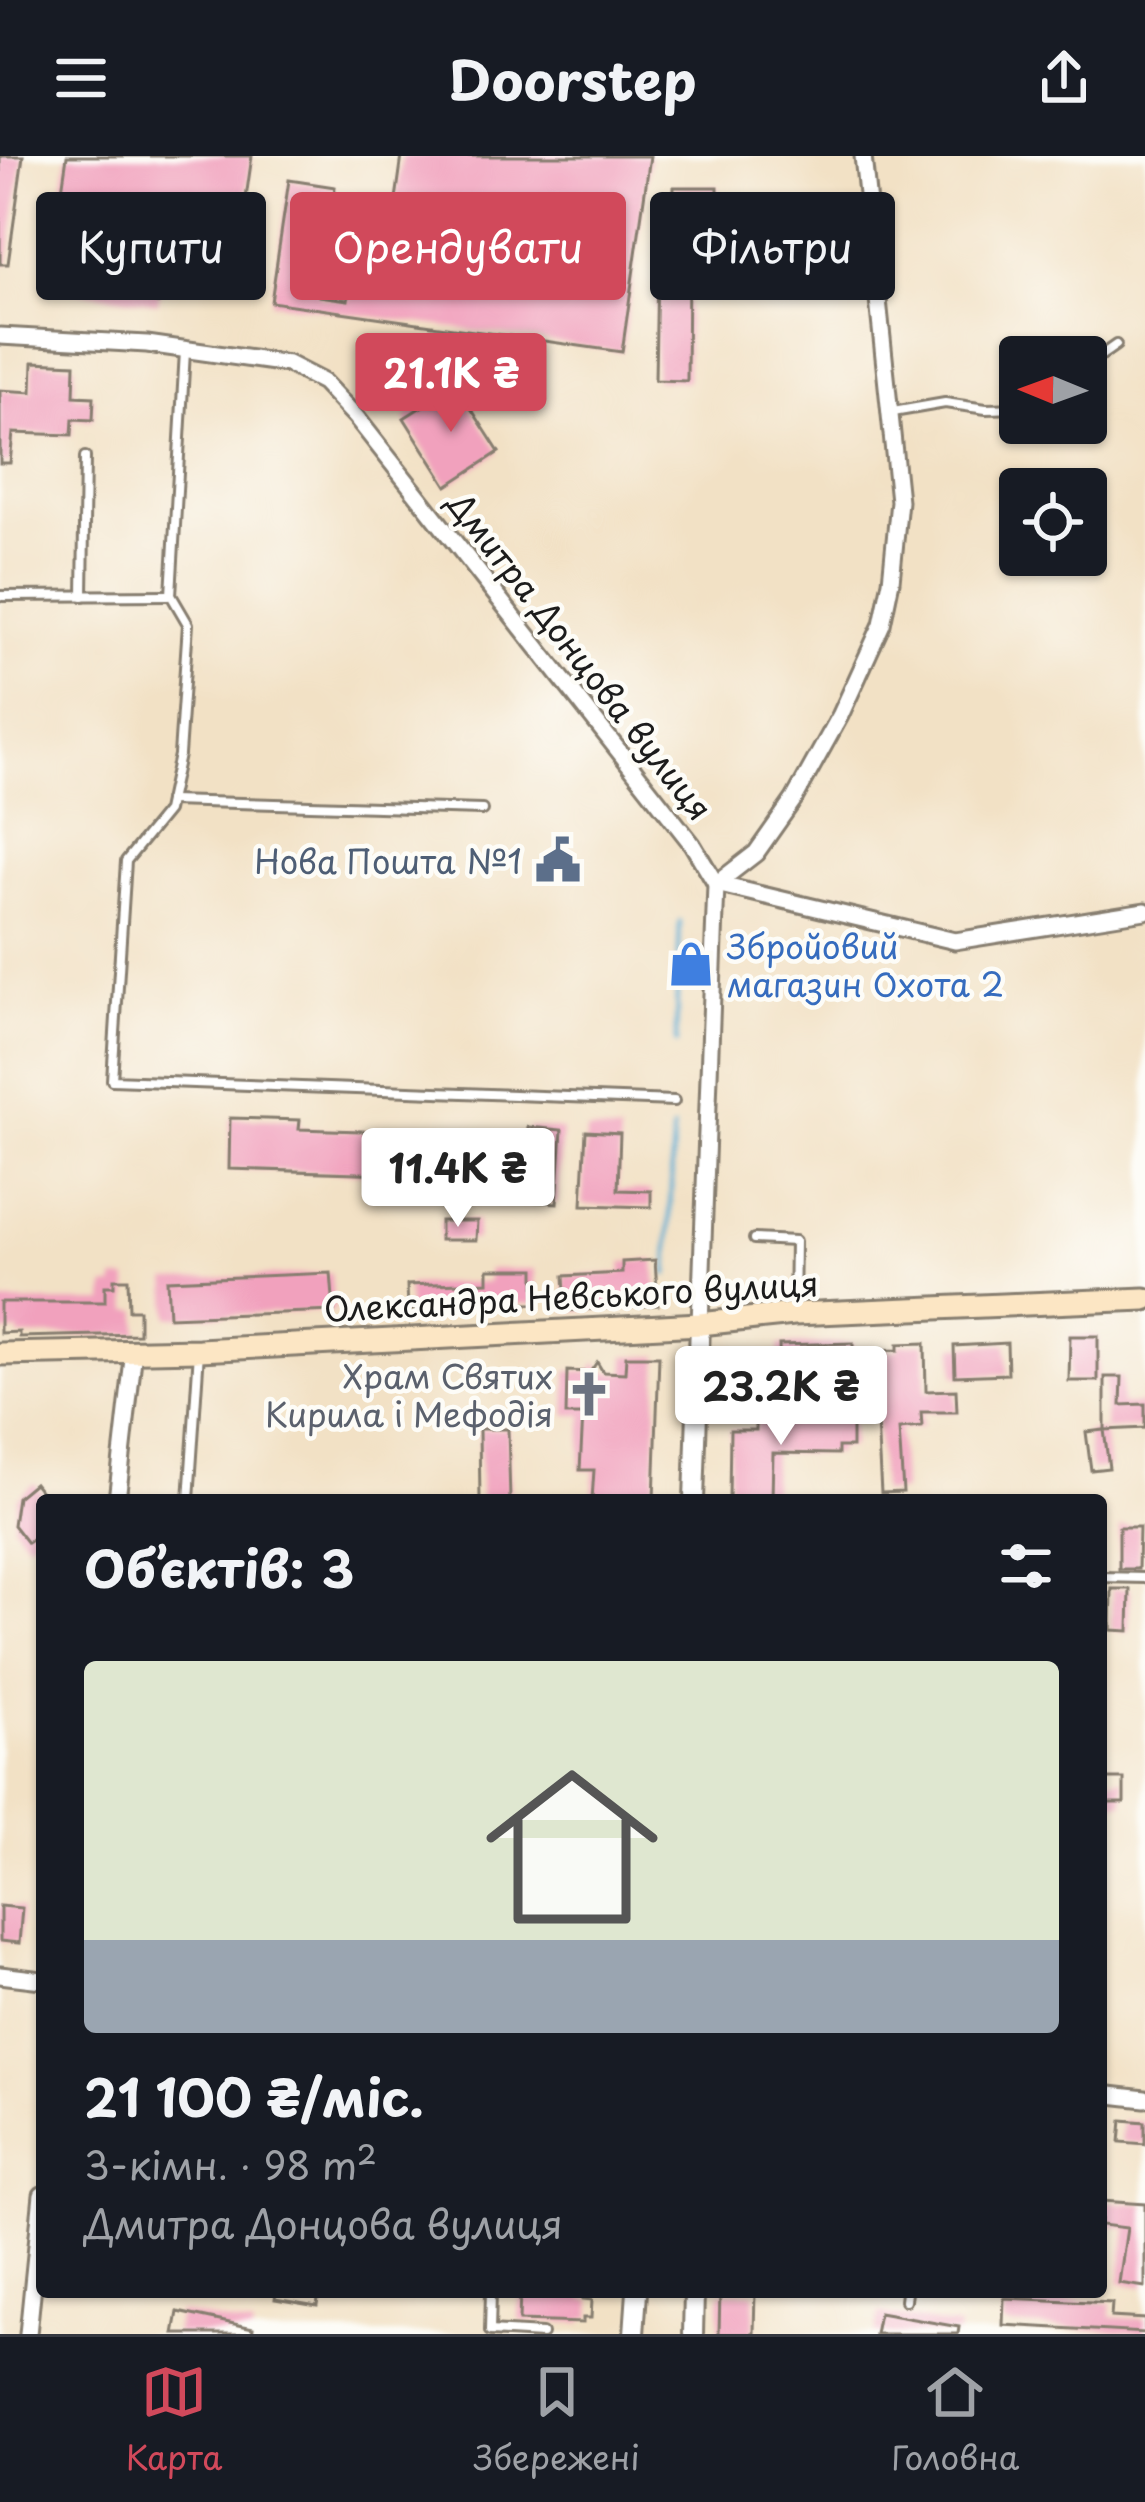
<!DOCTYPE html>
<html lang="uk">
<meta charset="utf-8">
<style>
:root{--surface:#171b24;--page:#20242c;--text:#f1f3f6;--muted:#9ea1a6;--line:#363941;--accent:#d1495b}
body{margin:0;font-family:"Playpen Sans",sans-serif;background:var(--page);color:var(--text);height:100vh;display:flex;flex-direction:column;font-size:45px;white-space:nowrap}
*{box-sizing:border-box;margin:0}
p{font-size:39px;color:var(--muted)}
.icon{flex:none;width:66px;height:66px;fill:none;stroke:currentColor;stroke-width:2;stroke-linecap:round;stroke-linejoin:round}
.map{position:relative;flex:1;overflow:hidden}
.sheet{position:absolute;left:36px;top:1338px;width:1071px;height:804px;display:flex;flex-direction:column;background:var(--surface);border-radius:12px;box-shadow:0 3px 9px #0004}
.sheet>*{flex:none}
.guide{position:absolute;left:36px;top:36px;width:1074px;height:108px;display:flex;gap:24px}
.needle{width:78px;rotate:271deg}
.buttons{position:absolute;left:999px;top:180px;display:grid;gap:24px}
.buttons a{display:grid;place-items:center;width:108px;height:108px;border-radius:12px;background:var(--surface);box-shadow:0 3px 9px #0004;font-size:60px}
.price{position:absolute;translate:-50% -102px;padding:0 27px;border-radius:12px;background:#fff;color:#222;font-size:39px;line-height:78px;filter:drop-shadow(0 3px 6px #0008)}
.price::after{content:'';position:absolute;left:50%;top:72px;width:36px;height:27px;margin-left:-18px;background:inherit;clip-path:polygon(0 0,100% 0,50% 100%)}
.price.current{background:var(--accent);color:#fff}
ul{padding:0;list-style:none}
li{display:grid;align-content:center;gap:24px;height:636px;padding:0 48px}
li+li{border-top:3px solid var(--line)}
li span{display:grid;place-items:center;height:372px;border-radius:12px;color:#555}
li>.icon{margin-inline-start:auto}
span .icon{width:216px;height:216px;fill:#fffc;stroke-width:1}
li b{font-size:51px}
h2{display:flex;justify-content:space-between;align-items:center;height:144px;padding:0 48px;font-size:51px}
.tag{padding:0 42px;border-radius:12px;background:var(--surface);box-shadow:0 3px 9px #0004;font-size:42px;line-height:108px}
.tag.current{background:var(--accent);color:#fff}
header{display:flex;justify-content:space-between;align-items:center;height:156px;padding:0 48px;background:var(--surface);font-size:54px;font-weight:700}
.menu{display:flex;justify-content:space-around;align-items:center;height:168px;border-top:3px solid var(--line);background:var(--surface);font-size:33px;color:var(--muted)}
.menu a{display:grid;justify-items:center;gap:6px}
.menu .current{color:var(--accent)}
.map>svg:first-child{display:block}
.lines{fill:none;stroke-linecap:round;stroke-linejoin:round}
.stream{stroke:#55abd1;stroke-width:4.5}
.building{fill:#f1a1bd}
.service-casing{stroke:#877e70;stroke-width:14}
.minor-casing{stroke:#877e70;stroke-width:21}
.tertiary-casing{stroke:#877e70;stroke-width:24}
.secondary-casing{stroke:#877e70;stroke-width:27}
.service{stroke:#fff;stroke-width:8}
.minor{stroke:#fff;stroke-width:15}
.tertiary{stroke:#fff;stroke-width:18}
.secondary{stroke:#fce6c4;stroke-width:21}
.labels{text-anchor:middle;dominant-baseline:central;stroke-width:9;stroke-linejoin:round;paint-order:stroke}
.street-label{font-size:33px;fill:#1c1c1c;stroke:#fdfcf7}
.service-label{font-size:33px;fill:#4e5e75;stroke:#fdfcf7;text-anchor:end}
.shop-label{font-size:33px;fill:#366cbe;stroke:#fdfcf7;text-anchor:start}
.worship-label{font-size:33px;fill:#5b616d;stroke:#fdfcf7;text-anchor:end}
</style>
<header><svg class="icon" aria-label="menu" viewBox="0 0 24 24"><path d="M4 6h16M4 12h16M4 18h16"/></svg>Doorstep<svg class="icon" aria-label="share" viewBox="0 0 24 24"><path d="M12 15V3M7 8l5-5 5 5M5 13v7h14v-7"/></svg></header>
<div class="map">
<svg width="1145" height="2178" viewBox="0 0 1145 2178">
<rect width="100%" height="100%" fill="#fdfcf7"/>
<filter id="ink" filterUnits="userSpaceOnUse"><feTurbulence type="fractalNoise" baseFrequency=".00833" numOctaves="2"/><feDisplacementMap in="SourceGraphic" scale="24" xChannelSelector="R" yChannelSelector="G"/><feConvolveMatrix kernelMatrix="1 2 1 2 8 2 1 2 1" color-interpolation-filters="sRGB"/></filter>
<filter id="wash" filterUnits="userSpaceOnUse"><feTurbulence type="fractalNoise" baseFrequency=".004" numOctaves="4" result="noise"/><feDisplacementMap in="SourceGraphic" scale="48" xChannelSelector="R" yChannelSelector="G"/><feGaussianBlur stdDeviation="2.7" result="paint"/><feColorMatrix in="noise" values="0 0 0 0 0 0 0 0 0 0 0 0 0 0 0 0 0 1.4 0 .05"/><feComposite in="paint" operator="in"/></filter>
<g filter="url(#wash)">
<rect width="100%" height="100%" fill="#f2e1c5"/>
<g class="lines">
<g class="stream">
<polyline points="678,819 680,766"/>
<polyline points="676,887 677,837"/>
<polyline points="668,1118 673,974"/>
</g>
</g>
<g id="blocks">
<g class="building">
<polygon points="0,0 23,0 8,108 0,108"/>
<polygon points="67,0 252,0 239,91 167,81 158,147 48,131"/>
<polygon points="402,0 650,0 622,196 271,146 289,24 335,31 319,140 348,144 354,104 387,108"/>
<polygon points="674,31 718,31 718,75 673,75"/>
<polygon points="657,110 688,110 687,225 655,224"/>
<polygon points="33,206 75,208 74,240 94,241 93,264 73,263 72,279 13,277 10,307 0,307 0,234 32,236"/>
<polygon points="456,229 499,296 447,330 404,262"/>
<polygon points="230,962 300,964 299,973 454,978 453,1020 229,1013"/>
<polygon points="528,971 562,974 557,1047 523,1045"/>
<polygon points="586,975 620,977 618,1034 651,1035 651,1051 582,1049"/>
<polygon points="440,1065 477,1065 476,1084 440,1084"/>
<polygon points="655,1104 658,1149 566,1155 564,1120 622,1117 622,1106"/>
<polygon points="488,1113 535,1113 535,1148 470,1147 470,1152 408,1154 407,1129 488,1126"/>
<polygon points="331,1117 334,1155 169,1161 167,1124"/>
<polygon points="114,1123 128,1123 129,1154 139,1154 139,1178 19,1181 19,1176 0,1177 0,1146 105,1146 105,1130 114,1130"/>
<polygon points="1070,1180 1098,1180 1098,1225 1069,1225"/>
<polygon points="853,1187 853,1220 780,1222 779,1189"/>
<polygon points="925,1187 926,1235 956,1234 957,1256 921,1256 922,1271 899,1273 903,1336 881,1337 873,1195 898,1194 898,1188"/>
<polygon points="1007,1187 1008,1218 955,1220 954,1190"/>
<polygon points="626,1200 659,1200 654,1344 592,1344 594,1314 580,1314 583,1259 566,1259 567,1215 590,1216 597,1206 603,1216 625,1217"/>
<polygon points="1105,1221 1122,1221 1121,1249 1145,1248 1145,1272 1105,1274"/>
<polygon points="838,1254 852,1254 852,1291 838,1291 838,1298 773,1297 772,1344 729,1344 730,1274 756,1274 756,1258 838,1259"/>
<polygon points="479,1273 508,1273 510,1344 480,1344"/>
<polygon points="1104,1274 1109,1312 1091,1314 1086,1276"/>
<polygon points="34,1327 42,1337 42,1377 27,1387 13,1369 17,1341"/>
<polygon points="1119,1371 1139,1371 1138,1413 1119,1413"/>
<polygon points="1112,1433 1130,1433 1129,1475 1111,1474"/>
<rect x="1101" y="1623" width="23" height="24"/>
<polygon points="0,1750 22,1752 19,1787 0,1785"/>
<polygon points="1122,1964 1145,1966 1145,1988 1120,1986"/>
<polygon points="1101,2045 1145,2048 1145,2131 1119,2127 1127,2072 1101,2069"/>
<polygon points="276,2136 319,2136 317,2150 275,2143"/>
<polygon points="520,2136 583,2136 583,2143 592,2144 591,2162 583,2162 583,2167 519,2165"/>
<polygon points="720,2136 755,2136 754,2178 719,2178"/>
<polygon points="1004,2142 1112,2147 1111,2161 1145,2163 1145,2177 1003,2169"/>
<polygon points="178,2156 253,2172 252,2178 174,2178"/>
<polygon points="879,2157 959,2171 958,2178 875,2178"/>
</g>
</g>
</g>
<g filter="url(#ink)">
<use href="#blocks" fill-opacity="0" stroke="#877e70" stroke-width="3"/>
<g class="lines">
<g class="service-casing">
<g id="service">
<polyline points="185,195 171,439 188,468 179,599 167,655 126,705 112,924 674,945"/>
<polyline points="1086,210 1116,189"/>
<polyline points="893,256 945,247 986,253 1020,252"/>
<polyline points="0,440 171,439"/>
<polyline points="83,440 85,301"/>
<polyline points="169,645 482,654"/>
<polyline points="754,1083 795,1085 794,1156"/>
<polyline points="189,1344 199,1195"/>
<polyline points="1101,1421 1145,1422"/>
<polyline points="491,2136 490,2175 542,2178"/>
<polyline points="905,2144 906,2136"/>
</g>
</g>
<g class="minor-casing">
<g id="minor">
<polyline points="0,180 147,188 288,208 323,226 356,261 692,688 716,728 955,785 1145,755"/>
<polyline points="700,1168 716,728 756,697 794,643 840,560 882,468 891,425 899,345 863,0"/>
<polyline points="117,1344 134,1194"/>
<polyline points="0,1819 42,1824"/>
<polyline points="1101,1938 1145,1943"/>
<polyline points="28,2178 42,2039"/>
</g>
</g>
<g class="tertiary-casing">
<g id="tertiary">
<polyline points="694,1344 700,1168"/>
<polyline points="634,2178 637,2136"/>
<polyline points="693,2178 694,2136"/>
</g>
</g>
<g class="secondary-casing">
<polyline id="secondary" points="0,1198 199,1194 700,1168 794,1158 1145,1143"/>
</g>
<use href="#service" class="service"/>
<use href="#minor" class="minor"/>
<use href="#tertiary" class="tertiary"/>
<use href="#secondary" class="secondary"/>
</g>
</g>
<defs>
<g id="civic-bare" transform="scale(3.6)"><path d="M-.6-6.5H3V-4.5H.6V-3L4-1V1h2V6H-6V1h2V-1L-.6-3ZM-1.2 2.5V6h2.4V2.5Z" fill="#5c6f8a" stroke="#fdfcf7" stroke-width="2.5" paint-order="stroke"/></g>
<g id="shop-bare" transform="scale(3.6)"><path d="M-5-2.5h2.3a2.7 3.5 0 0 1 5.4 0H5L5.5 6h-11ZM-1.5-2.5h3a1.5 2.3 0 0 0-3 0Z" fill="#3f7fe0" stroke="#fdfcf7" stroke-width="2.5" paint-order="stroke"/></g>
<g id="church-bare" transform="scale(3.6)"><path d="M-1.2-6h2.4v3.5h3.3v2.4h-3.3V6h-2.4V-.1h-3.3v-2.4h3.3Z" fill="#6b7280" stroke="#fdfcf7" stroke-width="2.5" paint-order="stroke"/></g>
</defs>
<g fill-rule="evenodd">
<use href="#civic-bare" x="558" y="704"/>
<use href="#shop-bare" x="691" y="808"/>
<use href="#church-bare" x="589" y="1238"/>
</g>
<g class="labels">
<g class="street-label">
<text transform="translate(581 499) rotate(52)">Дмитра Донцова вулиця</text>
<text transform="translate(571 1139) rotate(-3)">Олександра Невського вулиця</text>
</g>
<g class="service-label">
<text x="522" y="704">Нова Пошта №1</text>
</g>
<g class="shop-label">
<text x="727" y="789">Збройовий<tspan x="727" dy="38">магазин Охота 2</tspan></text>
</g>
<g class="worship-label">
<text x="553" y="1219">Храм Святих<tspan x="553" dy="38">Кирила і Мефодія</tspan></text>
</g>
</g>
</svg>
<div class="buttons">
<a><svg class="needle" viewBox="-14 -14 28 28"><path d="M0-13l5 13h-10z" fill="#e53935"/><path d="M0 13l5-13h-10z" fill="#9ea1a6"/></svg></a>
<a><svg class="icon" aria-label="locate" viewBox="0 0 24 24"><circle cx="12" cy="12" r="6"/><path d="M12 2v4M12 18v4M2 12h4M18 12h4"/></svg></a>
</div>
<b class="price current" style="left:451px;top:279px">21.1K ₴</b>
<b class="price" style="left:458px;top:1074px">11.4K ₴</b>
<b class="price" style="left:781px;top:1292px">23.2K ₴</b>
<div class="guide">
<a class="tag">Купити</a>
<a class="tag current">Орендувати</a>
<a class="tag">Фільтри</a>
</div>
<section class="sheet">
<h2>Об’єктів: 3<svg class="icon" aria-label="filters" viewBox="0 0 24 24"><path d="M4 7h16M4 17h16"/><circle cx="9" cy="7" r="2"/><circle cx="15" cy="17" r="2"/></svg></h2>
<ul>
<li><span style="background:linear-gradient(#dfe7d0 75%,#9aa5b1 0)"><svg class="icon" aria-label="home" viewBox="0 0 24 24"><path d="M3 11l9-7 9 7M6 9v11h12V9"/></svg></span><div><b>21 100 ₴/міс.</b><p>3-кімн. · 98 m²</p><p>Дмитра Донцова вулиця</p></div></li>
</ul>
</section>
</div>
<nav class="menu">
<a class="current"><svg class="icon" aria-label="map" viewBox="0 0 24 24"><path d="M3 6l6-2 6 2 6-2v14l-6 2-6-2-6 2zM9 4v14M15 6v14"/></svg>Карта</a>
<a><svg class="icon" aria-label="saved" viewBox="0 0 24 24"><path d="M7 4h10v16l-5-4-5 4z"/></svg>Збережені</a>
<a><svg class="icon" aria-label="home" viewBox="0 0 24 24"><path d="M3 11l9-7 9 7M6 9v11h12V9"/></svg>Головна</a>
</nav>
